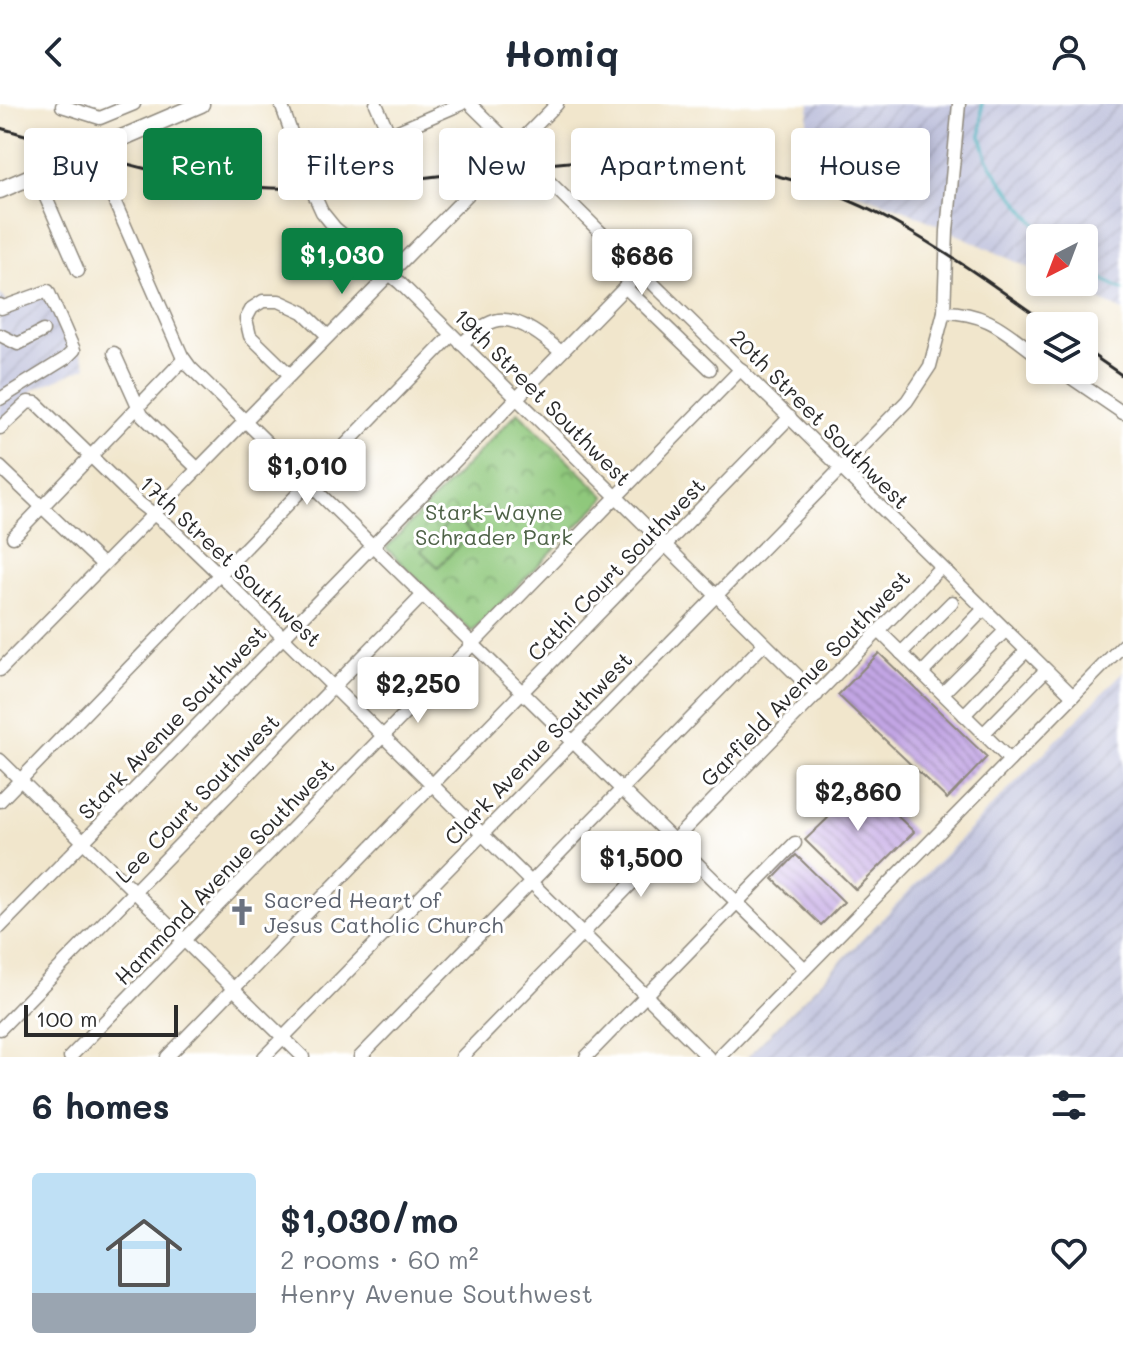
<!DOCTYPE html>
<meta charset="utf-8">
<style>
:root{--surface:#fff;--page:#f6f6f7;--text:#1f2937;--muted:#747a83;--line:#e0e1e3;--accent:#0b8043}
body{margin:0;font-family:Mali,sans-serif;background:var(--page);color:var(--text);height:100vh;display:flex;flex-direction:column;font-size:30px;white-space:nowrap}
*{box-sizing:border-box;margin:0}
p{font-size:26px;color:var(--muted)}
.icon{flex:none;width:44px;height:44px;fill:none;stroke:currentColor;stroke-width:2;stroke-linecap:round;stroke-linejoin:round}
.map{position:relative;height:953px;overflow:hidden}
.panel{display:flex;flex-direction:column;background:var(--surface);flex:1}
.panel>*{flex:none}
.top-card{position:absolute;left:24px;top:24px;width:1076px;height:72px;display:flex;gap:16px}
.needle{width:52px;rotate:222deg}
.controls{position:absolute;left:1026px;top:120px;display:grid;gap:16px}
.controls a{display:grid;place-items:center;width:72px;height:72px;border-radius:8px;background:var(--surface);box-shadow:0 4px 12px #0003;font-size:40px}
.scale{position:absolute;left:24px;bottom:20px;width:154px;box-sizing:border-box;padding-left:8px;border:4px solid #2b2b2b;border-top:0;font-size:22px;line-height:28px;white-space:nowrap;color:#2b2b2b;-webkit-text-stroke:6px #fff;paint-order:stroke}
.price{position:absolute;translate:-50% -68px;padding:0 18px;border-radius:8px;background:#fff;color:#222;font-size:26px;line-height:52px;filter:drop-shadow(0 2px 4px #0008)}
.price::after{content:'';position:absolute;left:50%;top:48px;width:24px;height:18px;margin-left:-12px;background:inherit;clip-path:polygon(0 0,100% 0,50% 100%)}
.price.current{background:var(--accent);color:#fff}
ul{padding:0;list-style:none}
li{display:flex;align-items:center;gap:24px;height:200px;padding:0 32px}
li+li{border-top:2px solid var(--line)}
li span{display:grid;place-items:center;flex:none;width:224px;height:160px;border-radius:8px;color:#555}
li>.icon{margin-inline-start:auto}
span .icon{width:96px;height:96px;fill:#fffc;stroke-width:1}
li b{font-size:34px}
h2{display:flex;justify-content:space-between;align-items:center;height:96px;padding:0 32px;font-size:34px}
.tag{padding:0 28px;border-radius:8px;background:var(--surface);box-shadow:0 4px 12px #0003;font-size:28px;line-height:72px}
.tag.current{background:var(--accent);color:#fff}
header{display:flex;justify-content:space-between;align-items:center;height:104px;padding:0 32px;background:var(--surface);font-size:36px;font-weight:700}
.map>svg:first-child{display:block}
.industrial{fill:url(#industrial-furrows)}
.park{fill:url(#park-crowns);stroke:#5d7a54;stroke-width:2}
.pitch{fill:#8fc87c;stroke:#5d7a54;stroke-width:2}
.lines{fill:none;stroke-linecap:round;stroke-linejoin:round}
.stream{stroke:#42b1bc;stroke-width:3}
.building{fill:url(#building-back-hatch)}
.minor-casing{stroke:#8e887c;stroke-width:15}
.major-casing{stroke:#8e887c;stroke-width:19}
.minor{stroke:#fff;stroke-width:12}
.major{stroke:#fff;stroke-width:16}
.rail{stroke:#2b2b2b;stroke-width:3}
.labels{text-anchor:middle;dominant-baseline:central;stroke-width:6;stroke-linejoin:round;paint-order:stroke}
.street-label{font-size:22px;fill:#2b2b2b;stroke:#fff}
.park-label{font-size:22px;fill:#4e6247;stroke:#fff}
.worship-label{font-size:22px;fill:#5b616d;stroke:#fff;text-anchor:start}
</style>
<header><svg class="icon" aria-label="back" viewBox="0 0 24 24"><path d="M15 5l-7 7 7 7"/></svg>Homiq<svg class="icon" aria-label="person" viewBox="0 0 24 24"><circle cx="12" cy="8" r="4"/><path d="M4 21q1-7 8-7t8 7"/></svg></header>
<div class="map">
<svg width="1123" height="953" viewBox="0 0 1123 953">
<defs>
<pattern id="industrial-furrows" width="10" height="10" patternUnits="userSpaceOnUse" patternTransform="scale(2)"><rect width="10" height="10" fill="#c0c2dd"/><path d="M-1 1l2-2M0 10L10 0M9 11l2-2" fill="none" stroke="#a5a7be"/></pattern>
<pattern id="park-crowns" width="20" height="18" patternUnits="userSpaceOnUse" patternTransform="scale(2)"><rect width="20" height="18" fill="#8fc87c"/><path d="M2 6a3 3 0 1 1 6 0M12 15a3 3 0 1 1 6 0" fill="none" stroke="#75a366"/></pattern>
<pattern id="building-back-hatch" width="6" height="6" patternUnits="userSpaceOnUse" patternTransform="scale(2)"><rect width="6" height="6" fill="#c2a6e4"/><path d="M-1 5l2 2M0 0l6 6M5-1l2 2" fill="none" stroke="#9e87b9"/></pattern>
</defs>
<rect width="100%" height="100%" fill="#fff"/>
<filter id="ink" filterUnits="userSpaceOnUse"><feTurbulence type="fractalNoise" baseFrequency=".0125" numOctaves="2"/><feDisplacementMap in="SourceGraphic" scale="16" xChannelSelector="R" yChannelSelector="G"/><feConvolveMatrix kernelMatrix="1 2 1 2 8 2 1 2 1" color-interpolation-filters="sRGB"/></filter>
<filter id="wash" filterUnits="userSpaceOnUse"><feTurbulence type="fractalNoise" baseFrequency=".006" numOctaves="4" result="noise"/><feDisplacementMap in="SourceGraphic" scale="32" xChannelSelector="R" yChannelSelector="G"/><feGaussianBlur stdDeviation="1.8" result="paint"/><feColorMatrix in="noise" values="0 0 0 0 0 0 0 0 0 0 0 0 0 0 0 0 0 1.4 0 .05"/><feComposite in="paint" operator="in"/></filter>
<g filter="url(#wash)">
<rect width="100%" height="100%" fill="#f1e6cc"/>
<g class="industrial">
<polygon points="810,0 1123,0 1123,207 1059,178 1084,178 1084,134 1040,134 1040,169 905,106 800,69"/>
<polygon points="50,183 87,263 34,285 0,317 0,189 6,199"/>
<polygon points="1123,568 1123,953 747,953 786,913"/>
</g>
<polygon class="park" points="518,308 606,393 472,528 386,444"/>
<polygon class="pitch" points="454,413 471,429 438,463 421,447"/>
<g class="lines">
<g class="stream">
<polyline points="982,0 981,33 987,54 1001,77 1047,134"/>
<polyline points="1084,160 1104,176 1123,186"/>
</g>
</g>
<g id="blocks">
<g class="building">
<polygon points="879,549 987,653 947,695 838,591"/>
<polygon points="855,671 914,728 856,786 805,736 828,714 820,706"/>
<polygon points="796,751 844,798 821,821 773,775"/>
</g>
</g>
</g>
<g filter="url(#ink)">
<use href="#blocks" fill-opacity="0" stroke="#8e887c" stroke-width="2"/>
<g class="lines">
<g class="minor-casing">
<g id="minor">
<polyline points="64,0 62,2 100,14 134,0"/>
<polyline points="281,0 311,84 322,108 335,124 400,179 817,591"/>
<polyline points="376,0 390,32"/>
<polyline points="470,0 1073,592"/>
<polyline points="89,49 102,69 182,252 190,263 805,865"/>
<polyline points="305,67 461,0"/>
<polyline points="36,71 78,167"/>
<polyline points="625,183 710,265"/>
<polyline points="0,201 1,204 48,187 74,246 66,254 0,295"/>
<path d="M944 208C990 209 1005 228 1040 253"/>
<polyline points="0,231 18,240 43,227"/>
<path d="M461 240C471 232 485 218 499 216 521 214 546 235 561 248"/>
<polyline points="114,249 142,311 198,365"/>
<polyline points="1060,266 1123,309"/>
<polyline points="290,271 250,232 246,215 252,204 263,197 279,197 303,208 328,232"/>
<polyline points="0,324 28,298 36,299 139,399 169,422 220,471 708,953"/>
<polyline points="0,363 103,461"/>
<polyline points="13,433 184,255"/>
<polyline points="879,527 1010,656"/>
<polyline points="901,549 952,498"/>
<polyline points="0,566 557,0"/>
<polyline points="922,569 984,505"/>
<polyline points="943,589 1006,526"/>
<polyline points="964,611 1026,547"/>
<polyline points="983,630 1046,566"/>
<polyline points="0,656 303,953"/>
<polyline points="0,697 452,231"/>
<polyline points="0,823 641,167"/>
<polyline points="0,925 422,492"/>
<polyline points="70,953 741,265"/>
<polyline points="167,953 790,313"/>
<polyline points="264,953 907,297 930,262 944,208 947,127 959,0"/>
<polyline points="360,953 764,540"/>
<polyline points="462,953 941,463"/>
<polyline points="586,953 795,739"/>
<polyline points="719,953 1123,541"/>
</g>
</g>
<g class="major-casing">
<polyline id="major" points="0,86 201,0"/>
</g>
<use href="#minor" class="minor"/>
<use href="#major" class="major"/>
<g class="rail">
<path d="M0 24C89 48 178 81 271 84 315 86 360 81 404 76 472 68 540 59 609 55 706 49 809 71 895 119 949 149 1000 186 1051 222"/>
<polyline points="1084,245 1123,272"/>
</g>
</g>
</g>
<defs>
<g id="church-bare" transform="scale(2.16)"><path d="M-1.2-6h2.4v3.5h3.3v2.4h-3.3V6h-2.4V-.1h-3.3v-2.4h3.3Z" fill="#6b7280" stroke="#fff" stroke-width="2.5" paint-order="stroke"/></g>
</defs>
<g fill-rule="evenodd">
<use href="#church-bare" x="242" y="808"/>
</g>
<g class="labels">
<g class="street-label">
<text transform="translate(543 293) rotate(45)">19th Street Southwest</text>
<text transform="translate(820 315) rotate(45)">20th Street Southwest</text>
<text transform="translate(231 457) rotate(43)">17th Street Southwest</text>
<text transform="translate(616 465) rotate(-46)">Cathi Court Southwest</text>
<text transform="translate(805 574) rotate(-46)">Garfield Avenue Southwest</text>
<text transform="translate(172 618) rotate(-46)">Stark Avenue Southwest</text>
<text transform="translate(538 644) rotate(-46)">Clark Avenue Southwest</text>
<text transform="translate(197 694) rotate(-46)">Lee Court Southwest</text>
<text transform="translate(224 767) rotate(-46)">Hammond Avenue Southwest</text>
</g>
<g class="park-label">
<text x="494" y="407">Stark-Wayne<tspan x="494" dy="25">Schrader Park</tspan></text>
</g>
<g class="worship-label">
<text x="264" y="795">Sacred Heart of<tspan x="264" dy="25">Jesus Catholic Church</tspan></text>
</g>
</g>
</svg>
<div class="controls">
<a><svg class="needle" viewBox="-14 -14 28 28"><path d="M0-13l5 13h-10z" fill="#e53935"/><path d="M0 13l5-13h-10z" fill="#747a83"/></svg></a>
<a><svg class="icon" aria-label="layers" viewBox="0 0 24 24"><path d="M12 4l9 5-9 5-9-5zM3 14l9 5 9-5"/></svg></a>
</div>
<div class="scale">100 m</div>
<b class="price current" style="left:342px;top:192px">$1,030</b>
<b class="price" style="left:642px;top:193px">$686</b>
<b class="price" style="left:307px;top:403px">$1,010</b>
<b class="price" style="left:418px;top:621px">$2,250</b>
<b class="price" style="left:858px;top:729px">$2,860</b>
<b class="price" style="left:641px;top:795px">$1,500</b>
<div class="top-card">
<a class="tag">Buy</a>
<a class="tag current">Rent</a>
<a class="tag">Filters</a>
<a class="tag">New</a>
<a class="tag">Apartment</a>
<a class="tag">House</a>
</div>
</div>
<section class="panel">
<h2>6 homes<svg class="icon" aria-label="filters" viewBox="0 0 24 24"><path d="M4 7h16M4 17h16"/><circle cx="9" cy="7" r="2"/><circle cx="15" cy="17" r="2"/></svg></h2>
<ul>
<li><span style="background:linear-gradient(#bfe0f5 75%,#9aa5b1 0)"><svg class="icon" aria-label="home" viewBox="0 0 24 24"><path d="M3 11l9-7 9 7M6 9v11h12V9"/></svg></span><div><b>$1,030/mo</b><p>2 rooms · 60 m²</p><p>Henry Avenue Southwest</p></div><svg class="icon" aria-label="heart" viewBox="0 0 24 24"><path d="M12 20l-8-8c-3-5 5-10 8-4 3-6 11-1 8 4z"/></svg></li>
</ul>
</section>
